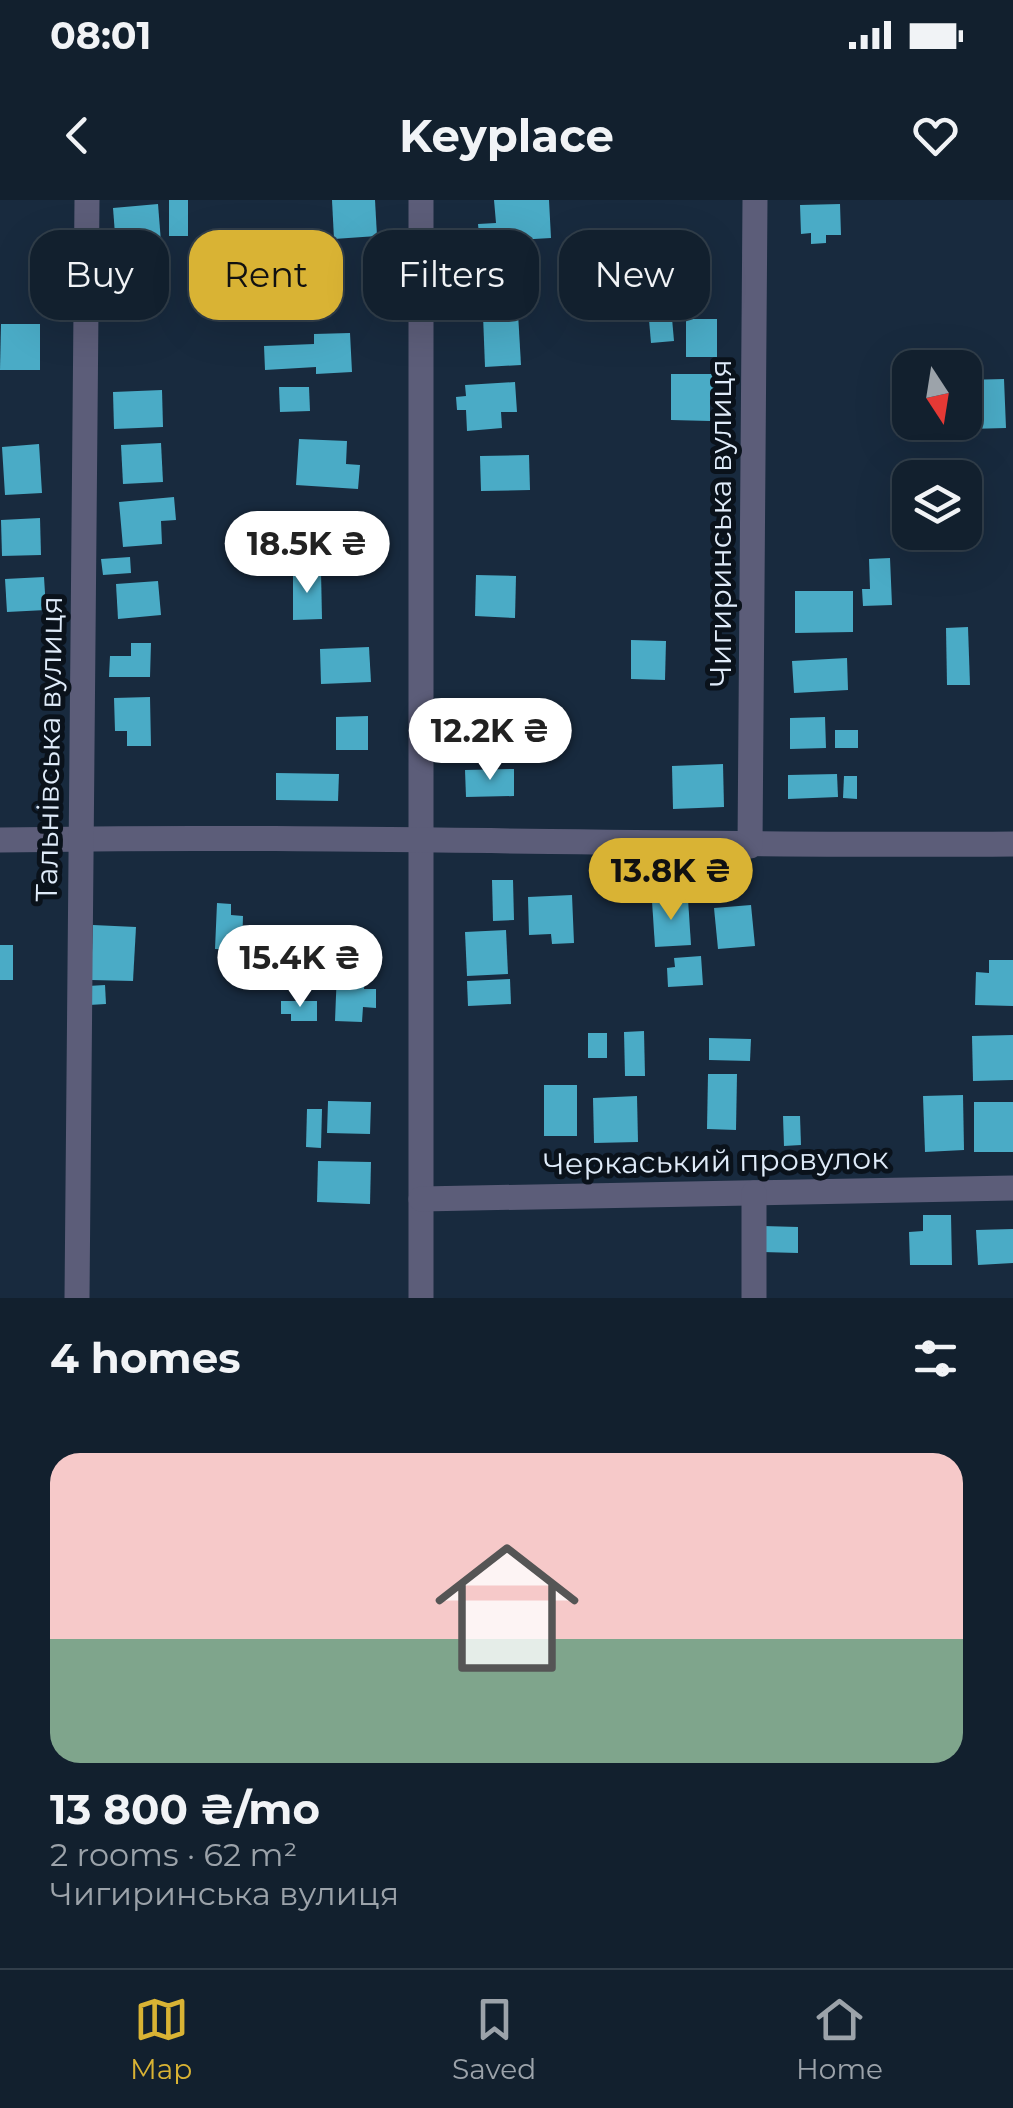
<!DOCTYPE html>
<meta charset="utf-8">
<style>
:root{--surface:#12202e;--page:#1b2836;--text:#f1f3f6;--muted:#9ca3aa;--line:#313e4a;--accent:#d9b334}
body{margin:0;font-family:Montserrat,sans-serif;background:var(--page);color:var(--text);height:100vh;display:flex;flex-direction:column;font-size:38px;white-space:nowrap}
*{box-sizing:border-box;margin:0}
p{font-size:32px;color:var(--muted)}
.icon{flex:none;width:55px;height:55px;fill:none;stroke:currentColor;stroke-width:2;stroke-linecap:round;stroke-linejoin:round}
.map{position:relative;height:1098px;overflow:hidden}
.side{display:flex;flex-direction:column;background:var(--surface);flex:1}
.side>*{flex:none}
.banner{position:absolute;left:30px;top:30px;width:955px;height:90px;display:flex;gap:20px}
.needle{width:65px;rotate:168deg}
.controls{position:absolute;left:892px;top:150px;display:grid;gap:20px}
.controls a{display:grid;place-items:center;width:90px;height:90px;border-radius:20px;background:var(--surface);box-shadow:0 10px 40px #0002,0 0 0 2px var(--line);font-size:50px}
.price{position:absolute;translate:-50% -85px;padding:0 22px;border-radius:35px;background:#fff;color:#222;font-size:32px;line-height:65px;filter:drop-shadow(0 2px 5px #0008)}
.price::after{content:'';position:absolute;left:50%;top:60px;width:30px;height:22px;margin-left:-15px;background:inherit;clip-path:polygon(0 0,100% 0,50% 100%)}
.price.current{background:var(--accent);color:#111}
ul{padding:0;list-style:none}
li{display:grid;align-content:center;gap:20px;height:530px;padding:0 50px}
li+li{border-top:2px solid var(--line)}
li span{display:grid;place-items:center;height:310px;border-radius:30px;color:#555}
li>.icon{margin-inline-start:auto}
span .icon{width:180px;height:180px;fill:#fffc;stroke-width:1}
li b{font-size:42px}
h2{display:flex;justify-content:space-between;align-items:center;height:120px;padding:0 50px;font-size:42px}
.chip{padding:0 35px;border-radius:30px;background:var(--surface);box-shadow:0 10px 40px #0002,0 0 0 2px var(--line);font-size:35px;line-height:90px}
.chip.current{background:var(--accent);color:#111}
.status{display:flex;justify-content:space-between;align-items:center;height:70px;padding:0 50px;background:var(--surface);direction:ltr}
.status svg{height:28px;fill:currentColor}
header{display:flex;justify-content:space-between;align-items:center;height:130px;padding:0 50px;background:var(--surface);font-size:45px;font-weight:700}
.menu{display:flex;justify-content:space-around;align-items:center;height:140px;border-top:2px solid var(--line);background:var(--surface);font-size:28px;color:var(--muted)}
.menu a{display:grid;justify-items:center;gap:5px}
.menu .current{color:var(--accent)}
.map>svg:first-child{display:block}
.building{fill:#4aabc6}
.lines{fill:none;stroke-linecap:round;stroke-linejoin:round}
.street{stroke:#5c5d79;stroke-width:25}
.labels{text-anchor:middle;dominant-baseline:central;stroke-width:10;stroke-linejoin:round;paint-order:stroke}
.street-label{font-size:30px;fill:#dfebf9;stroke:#0a121b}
</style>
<div class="status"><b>08:01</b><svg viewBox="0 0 49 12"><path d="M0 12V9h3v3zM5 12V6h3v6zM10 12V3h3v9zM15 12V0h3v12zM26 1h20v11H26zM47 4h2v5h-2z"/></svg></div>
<header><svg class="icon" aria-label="back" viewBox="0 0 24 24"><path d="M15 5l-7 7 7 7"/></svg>Keyplace<svg class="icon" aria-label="heart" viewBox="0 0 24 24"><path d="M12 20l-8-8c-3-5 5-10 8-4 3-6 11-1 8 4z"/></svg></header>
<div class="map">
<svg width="1013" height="1098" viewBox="0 0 1013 1098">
<rect width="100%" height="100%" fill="#182a3e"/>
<g class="building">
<rect x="169" y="0" width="19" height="36"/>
<polygon points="332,0 375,0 377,36 334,39"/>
<polygon points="494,0 549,0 551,38 499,41 498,34 479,35 478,24 496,23"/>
<polygon points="158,4 161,42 116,47 113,8"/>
<polygon points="840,4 841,35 826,35 826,43 811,44 811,33 801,34 800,5"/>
<polygon points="116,71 146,72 145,101 115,101"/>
<polygon points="671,107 674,141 651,143 648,108"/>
<polygon points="518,113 521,165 485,167 483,115"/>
<rect x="686" y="119" width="31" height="38"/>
<polygon points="1,124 40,124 40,170 0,170"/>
<polygon points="350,133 352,172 316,174 316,167 265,170 264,146 314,144 314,134"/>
<polygon points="671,174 727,174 727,194 710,194 710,221 671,220"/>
<polygon points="1004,179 1006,228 969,229 969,217 965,218 965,180"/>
<polygon points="515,182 517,212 501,212 502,228 467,231 466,210 457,210 456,197 466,196 465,185"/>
<polygon points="279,187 309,187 310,211 280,212"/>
<polygon points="162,190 163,227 114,229 113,192"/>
<polygon points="910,222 951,222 951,229 909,230"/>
<polygon points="299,239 347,241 346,264 360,265 358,289 296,285"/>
<polygon points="161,243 163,282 123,284 121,245"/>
<polygon points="39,244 42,293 5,295 2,247"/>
<polygon points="529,255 530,290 481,291 480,256"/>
<polygon points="174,297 176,320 161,321 162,344 123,347 119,302"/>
<polygon points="40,318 41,355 2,356 1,320"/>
<polygon points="130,357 131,373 103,375 101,359"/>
<polygon points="890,358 892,405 863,406 862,389 870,389 869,359"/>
<polygon points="321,371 322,419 293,420 293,372"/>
<polygon points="476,375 516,376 515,418 475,416"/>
<polygon points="44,377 46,410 7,412 5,379"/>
<polygon points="158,381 161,415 118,419 116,384"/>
<polygon points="795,391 853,391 853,432 795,433"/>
<polygon points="968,427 970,485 947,485 946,428"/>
<polygon points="631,440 666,441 665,480 631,479"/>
<polygon points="131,443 151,443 150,477 109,477 110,456 131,456"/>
<polygon points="369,447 371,482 321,484 320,449"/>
<polygon points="847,458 848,490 794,493 792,461"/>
<polygon points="150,497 151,546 127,546 127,531 115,531 114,498"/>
<polygon points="509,507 509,546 463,546 463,508"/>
<polygon points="368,516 368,550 336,550 336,517"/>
<polygon points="825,517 826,548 790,549 790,518"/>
<rect x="835" y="530" width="23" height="18"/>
<polygon points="723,564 724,607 673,609 672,566"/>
<polygon points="514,569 514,596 466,597 465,570"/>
<polygon points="276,573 339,574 338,601 276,600"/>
<polygon points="837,574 838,597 788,599 788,575"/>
<polygon points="844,576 857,576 857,599 843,598"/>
<polygon points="492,680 513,680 514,720 493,721"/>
<polygon points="572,695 574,743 552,744 551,734 529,735 528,697"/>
<polygon points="688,699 691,745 655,747 652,701"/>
<polygon points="217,703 231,704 231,715 243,716 242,750 215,749"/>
<polygon points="751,705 755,746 718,749 714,708"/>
<polygon points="93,725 136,727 133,781 91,780"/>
<polygon points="506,730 508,774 467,776 465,732"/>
<rect x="0" y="745" width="13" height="35"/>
<polygon points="701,756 703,785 668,787 667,768 675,767 674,758"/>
<polygon points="989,760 1013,760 1013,806 975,805 976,772 989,773"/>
<polygon points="337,771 365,772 364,789 376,789 376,808 363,807 362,822 335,821"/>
<polygon points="510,779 511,804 468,806 467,781"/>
<polygon points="105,785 106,804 89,805 88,786"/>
<polygon points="281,801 317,801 317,821 291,821 291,814 281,814"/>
<polygon points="644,831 645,876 625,876 624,832"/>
<rect x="588" y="833" width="19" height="25"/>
<polygon points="1013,835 1013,880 973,881 972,836"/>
<polygon points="709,838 751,839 750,861 709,860"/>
<polygon points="708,874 737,874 736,930 707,929"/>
<rect x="544" y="885" width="33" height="51"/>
<polygon points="963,895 964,950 925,952 923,896"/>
<polygon points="637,896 638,942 594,943 593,898"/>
<polygon points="328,901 371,902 370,934 327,933"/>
<rect x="974" y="902" width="39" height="50"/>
<polygon points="307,909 322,909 321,948 306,947"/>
<polygon points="783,916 800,916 801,945 784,946"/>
<polygon points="318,961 371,962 370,1004 317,1002"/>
<polygon points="923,1015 951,1015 952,1065 910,1065 909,1032 923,1031"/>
<polygon points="763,1026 798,1027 798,1053 762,1052"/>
<polygon points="1013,1029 1013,1063 978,1065 976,1030"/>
</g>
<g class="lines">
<g class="street">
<polyline points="421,0 421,1098"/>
<path d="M0 640C338 634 675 647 1013 644"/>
<polyline points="750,646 755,0"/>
<polyline points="421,999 1013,988"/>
<polyline points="77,1098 87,0"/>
<polyline points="754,1098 754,993"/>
</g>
</g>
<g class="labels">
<g class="street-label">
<text transform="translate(720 323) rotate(-90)">Чигиринська вулиця</text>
<text transform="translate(49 549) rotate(-89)">Тальнівська вулиця</text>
<text transform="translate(716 961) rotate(-1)">Черкаський провулок</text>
</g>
</g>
</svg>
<div class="controls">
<a><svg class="needle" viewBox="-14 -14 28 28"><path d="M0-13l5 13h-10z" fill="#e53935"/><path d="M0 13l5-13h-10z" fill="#9ca3aa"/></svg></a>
<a><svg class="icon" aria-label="layers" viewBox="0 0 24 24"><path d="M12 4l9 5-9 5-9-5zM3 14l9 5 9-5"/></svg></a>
</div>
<b class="price" style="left:307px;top:396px">18.5K ₴</b>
<b class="price" style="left:490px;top:583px">12.2K ₴</b>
<b class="price current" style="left:671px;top:723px">13.8K ₴</b>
<b class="price" style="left:300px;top:810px">15.4K ₴</b>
<div class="banner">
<a class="chip">Buy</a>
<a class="chip current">Rent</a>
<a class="chip">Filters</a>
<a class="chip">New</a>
</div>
</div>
<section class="side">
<h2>4 homes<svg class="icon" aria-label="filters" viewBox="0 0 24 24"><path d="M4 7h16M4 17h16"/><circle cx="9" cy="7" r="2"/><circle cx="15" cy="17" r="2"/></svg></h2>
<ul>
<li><span style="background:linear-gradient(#f6c9c9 60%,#7fa58c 0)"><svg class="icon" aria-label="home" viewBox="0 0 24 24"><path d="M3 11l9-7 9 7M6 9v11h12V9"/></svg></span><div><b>13 800 ₴/mo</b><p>2 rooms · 62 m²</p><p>Чигиринська вулиця</p></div></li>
</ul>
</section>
<nav class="menu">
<a class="current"><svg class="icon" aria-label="map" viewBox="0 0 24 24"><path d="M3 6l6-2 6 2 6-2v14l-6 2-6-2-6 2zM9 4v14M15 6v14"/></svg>Map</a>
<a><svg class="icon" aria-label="saved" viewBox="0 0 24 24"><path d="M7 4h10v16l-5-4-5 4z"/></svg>Saved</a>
<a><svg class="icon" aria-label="home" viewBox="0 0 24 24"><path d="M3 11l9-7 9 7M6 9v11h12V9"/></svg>Home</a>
</nav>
